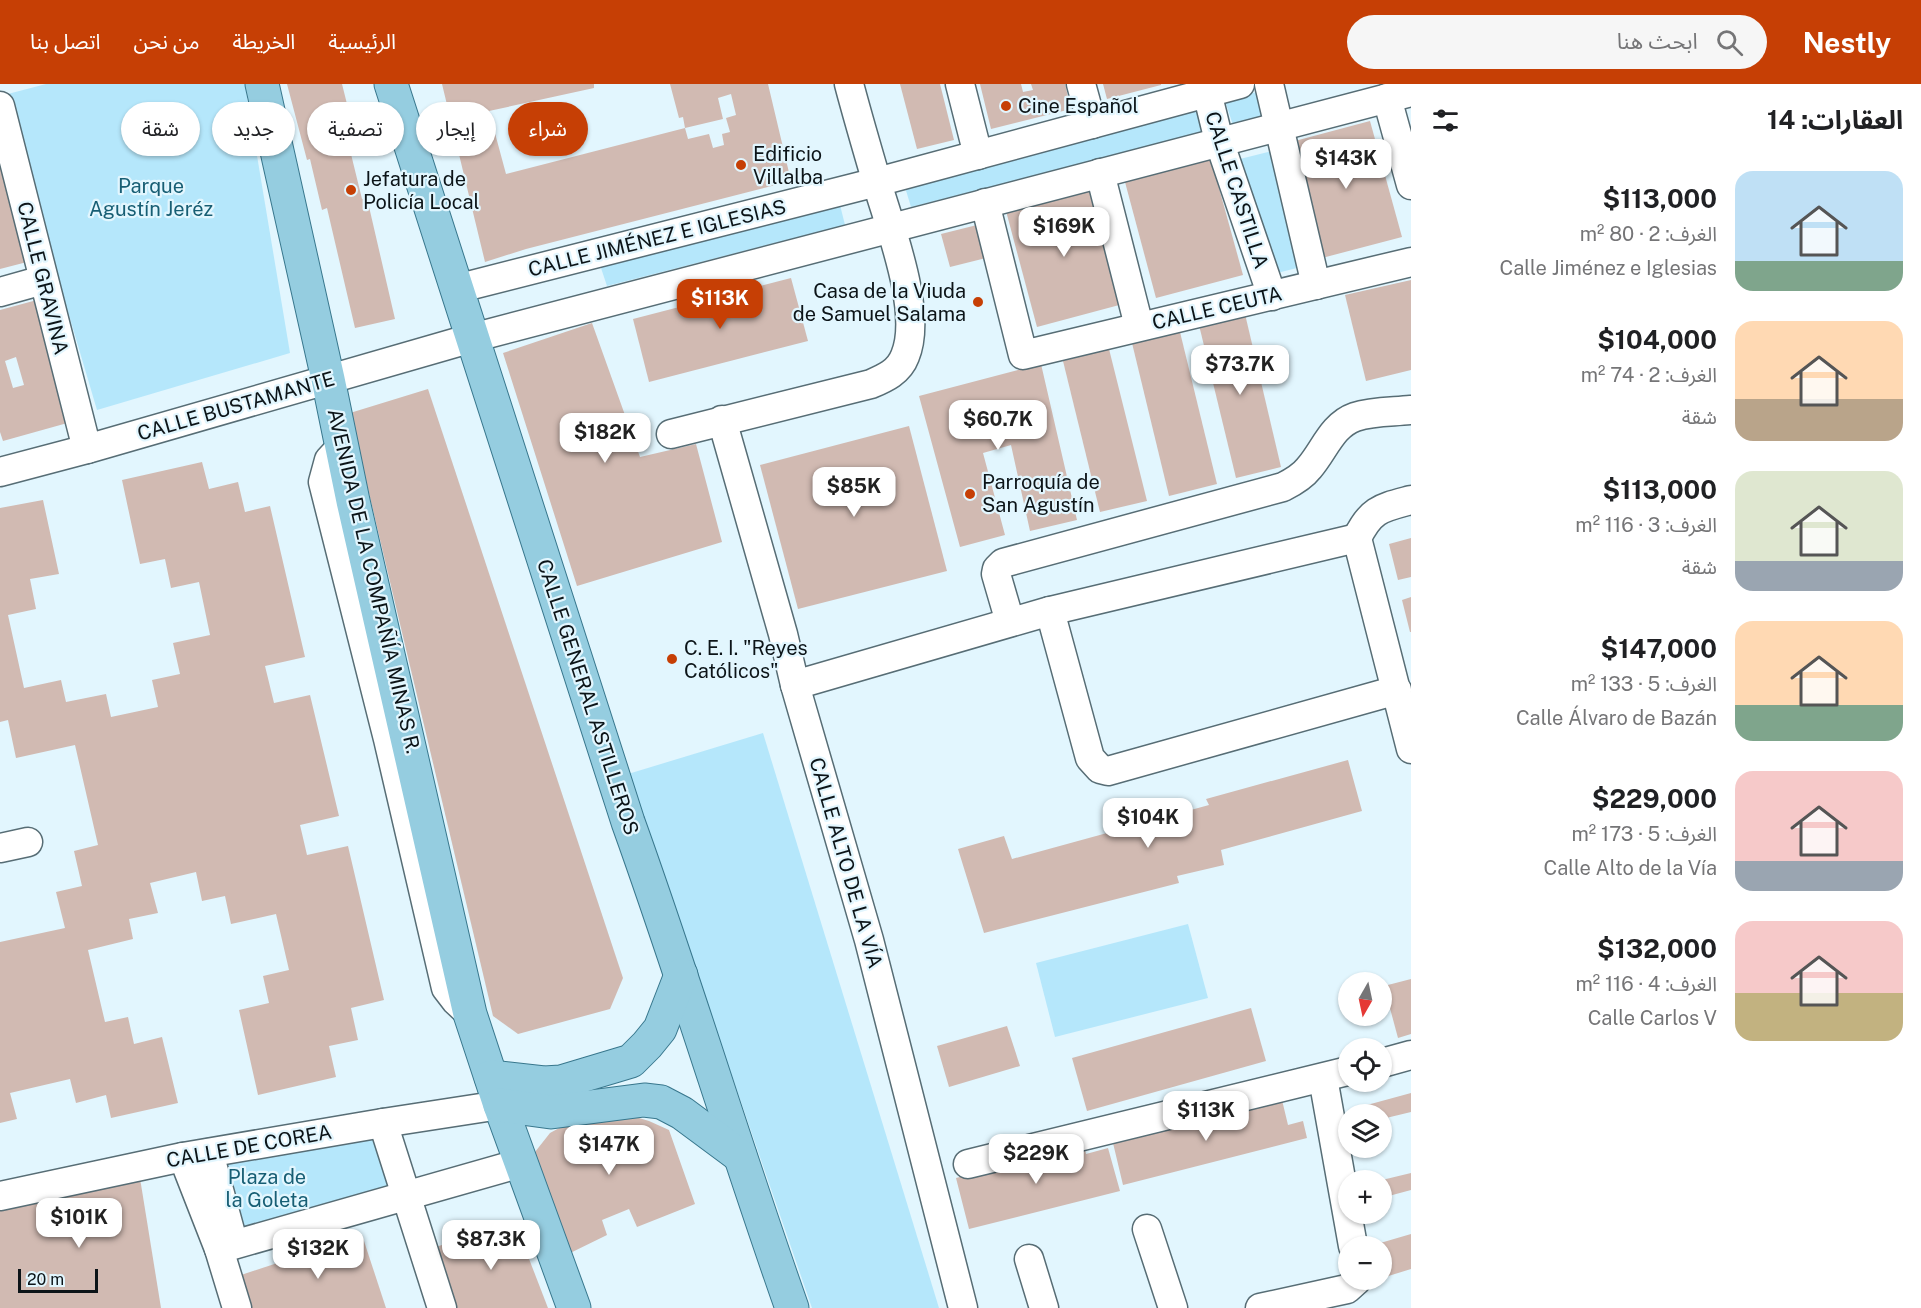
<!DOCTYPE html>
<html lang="ar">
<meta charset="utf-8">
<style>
:root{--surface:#fff;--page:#f6f6f6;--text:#202124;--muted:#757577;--accent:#c63f05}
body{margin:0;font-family:"Public Sans","Noto Sans Arabic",sans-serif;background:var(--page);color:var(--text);direction:rtl;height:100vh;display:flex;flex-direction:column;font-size:22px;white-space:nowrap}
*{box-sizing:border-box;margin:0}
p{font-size:20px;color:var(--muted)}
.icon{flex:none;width:33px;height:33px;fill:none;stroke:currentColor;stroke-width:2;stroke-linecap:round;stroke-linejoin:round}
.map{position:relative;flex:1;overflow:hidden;direction:ltr}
.sheet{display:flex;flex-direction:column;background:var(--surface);width:510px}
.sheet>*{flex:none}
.top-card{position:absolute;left:18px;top:18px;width:570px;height:54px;direction:rtl;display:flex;gap:12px}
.needle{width:39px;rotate:189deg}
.controls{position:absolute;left:1338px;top:888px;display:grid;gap:12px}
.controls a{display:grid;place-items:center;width:54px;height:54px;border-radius:50%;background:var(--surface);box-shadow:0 2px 4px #0004;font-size:30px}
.scale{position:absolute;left:18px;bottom:15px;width:80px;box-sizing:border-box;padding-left:6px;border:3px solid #0c1418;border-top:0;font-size:16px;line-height:21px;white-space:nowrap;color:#0c1418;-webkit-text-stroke:4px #e2f6fe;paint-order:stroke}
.price{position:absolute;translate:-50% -51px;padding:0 14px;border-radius:12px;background:#fff;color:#222;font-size:20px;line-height:39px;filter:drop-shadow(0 2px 3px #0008)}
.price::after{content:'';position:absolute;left:50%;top:36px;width:18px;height:14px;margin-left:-9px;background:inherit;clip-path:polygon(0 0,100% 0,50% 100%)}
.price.on{background:var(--accent);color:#fff}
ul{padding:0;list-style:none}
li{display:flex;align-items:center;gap:18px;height:150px;padding:0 18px}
li span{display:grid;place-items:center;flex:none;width:168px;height:120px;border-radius:18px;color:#555}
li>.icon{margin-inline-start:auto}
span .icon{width:72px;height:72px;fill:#fffc;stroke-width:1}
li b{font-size:26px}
h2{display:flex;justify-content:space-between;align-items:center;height:72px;padding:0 18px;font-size:26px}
.chip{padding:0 21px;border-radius:27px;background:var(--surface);box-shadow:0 2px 4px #0004;font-size:21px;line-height:54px}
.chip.on{background:var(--accent);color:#fff}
header{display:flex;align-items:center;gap:36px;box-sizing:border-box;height:84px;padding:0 30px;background:var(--accent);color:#fff}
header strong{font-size:28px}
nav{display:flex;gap:33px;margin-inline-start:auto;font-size:21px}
.search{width:420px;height:54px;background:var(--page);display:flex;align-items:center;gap:15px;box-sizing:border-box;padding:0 21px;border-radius:33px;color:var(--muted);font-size:22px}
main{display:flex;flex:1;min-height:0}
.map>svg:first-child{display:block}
.green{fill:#b5e7fb}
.building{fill:#d1bab2;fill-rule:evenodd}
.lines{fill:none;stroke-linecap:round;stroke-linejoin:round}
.minor-casing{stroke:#576d75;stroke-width:31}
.major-casing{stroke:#38778d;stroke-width:35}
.minor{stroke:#fff;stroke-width:28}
.major{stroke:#95cde0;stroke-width:33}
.poi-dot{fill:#c63f05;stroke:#e2f6fe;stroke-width:2}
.labels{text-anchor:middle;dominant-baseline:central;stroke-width:4.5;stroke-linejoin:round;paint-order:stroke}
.poi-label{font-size:20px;fill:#0c1418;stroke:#e2f6fe;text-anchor:start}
.park-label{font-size:20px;fill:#175e74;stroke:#e2f6fe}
.street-label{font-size:20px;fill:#0c1418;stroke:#e2f6fe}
</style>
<header>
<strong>Nestly</strong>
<div class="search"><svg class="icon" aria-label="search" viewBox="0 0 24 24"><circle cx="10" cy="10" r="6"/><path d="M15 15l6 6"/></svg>ابحث هنا</div>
<nav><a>الرئيسية</a><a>الخريطة</a><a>من نحن</a><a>اتصل بنا</a></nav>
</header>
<main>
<section class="sheet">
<h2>العقارات: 14<svg class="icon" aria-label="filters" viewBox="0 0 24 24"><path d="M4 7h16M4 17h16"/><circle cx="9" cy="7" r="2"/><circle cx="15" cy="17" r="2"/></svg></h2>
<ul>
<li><span style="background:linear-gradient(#bfe0f5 75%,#7fa58c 0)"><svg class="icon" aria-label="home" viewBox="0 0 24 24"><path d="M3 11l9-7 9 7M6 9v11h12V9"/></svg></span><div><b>$113,000</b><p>الغرف: 2 · 80 m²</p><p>Calle Jiménez e Iglesias</p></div></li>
<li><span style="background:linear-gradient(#ffd9b3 65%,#b9a48a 0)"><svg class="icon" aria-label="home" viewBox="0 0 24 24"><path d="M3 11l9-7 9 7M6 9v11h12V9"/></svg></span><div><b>$104,000</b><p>الغرف: 2 · 74 m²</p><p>شقة</p></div></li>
<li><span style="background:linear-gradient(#dfe7d0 75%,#9aa5b1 0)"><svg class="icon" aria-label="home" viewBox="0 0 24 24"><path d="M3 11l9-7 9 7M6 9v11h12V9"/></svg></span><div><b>$113,000</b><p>الغرف: 3 · 116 m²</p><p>شقة</p></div></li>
<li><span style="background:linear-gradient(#ffd9b3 70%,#7fa58c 0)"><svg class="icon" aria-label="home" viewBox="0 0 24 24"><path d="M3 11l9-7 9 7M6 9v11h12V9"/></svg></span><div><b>$147,000</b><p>الغرف: 5 · 133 m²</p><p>Calle Álvaro de Bazán</p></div></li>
<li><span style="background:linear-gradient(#f6c9c9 75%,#9aa5b1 0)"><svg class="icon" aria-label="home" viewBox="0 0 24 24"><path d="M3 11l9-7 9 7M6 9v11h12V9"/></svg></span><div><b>$229,000</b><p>الغرف: 5 · 173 m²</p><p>Calle Alto de la Vía</p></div></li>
<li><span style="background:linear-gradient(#f6c9c9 60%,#c2b280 0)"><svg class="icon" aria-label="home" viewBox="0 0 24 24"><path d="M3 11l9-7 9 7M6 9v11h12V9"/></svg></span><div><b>$132,000</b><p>الغرف: 4 · 116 m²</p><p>Calle Carlos V</p></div></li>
</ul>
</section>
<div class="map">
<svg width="1411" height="1224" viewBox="0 0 1411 1224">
<rect width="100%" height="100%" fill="#e2f6fe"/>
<g class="green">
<polygon points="46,0 245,0 290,269 97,326 4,11"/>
<polygon points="1260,7 1266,31 1233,41 1225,17"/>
<polygon points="1198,24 1205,48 911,123 904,100"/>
<polygon points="1272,67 1301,183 1265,192 1236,76"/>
<polygon points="839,117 845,141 607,202 599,178"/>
<polygon points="763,649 939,1224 812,1224 628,690"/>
<polygon points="1188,840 1208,914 1055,953 1036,879"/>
<polygon points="381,1042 396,1107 239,1153 215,1074"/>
</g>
<g class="building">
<polygon points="287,0 342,0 358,64 350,66 362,115 367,114 395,235 355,244 327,124 322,126 310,75 307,76"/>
<polygon points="442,0 594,0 594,4 489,27 506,90 685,44 688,55 709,50 713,64 724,61 722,50 730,48 726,34 736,31 731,10 718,14 723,35 685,44 683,33 679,34 670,0 768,0 791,97 526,165 485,178"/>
<polygon points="900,0 940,0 954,56 917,65"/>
<polygon points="980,0 1021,0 1023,8 1033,6 1031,0 1065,0 1071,25 991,45"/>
<polygon points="1103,0 1161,0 1161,1 1107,15"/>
<polygon points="1370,37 1402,153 1322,174 1291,58"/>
<polygon points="1211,75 1243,191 1156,214 1125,98"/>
<polygon points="1,81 27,178 0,185 0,82"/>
<polygon points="1092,104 1123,220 1037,243 1006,127"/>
<polygon points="977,141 986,174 950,183 941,150"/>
<polygon points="791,194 808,257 649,298 633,235"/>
<polygon points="1411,196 1411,286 1366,297 1345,211"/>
<path d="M37 216 71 338 3 357 0 348V226ZM16 273 24 301 13 304 5 277Z"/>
<polygon points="1245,230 1281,383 1236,394 1199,241"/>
<polygon points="592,239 640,373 696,360 722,458 577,502 503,269"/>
<polygon points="1180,248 1217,400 1169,412 1132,259"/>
<polygon points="1109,265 1147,417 1100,428 1063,277"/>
<polygon points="1041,280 1077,436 1030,447 1011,361 983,369 1005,451 960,463 919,312"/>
<polygon points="428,305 623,894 610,925 518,950 493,932 350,329"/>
<polygon points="909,342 947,487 798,525 760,381"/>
<polygon points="202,378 209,405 238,398 245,428 270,422 305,573 265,582 274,619 310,611 339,732 300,741 307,771 348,762 384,916 351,924 358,956 329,962 336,993 258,1011 239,926 269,919 263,892 289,886 276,830 231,840 225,812 202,817 196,788 150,799 158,829 129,835 133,855 88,866 105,938 128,933 134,960 162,953 178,1019 111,1034 106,1011 76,1019 70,995 10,1009 17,1035 0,1039 0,858 65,844 56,808 82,802 74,767 98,761 75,661 16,674 8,636 0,638 0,424 43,416 59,490 30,495 36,525 8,531 24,604 61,596 66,618 106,610 111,633 158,623 152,596 180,590 173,559 210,551 199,498 171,504 165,475 140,480 122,396"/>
<polygon points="1411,454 1411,493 1398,496 1389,460"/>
<polygon points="1411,513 1411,548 1410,548 1402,516"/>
<polygon points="1348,676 1362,727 1221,766 1224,781 1177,792 1179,799 984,849 958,765 1004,752 1012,775 1209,721 1206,715"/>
<polygon points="1411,895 1411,950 1398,954 1384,902"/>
<polygon points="1251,924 1266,977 1087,1027 1072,974"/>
<polygon points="1007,942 1020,982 949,1003 937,962"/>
<polygon points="1411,1009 1411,1028 1382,1035 1382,1030 1357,1030 1356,1024"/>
<polygon points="1282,1016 1288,1041 1303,1037 1307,1054 1123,1101 1113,1059"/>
<polygon points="585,1030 629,1031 649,1037 669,1046 695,1120 637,1143 629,1125 602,1136 607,1151 560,1174 535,1068 550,1049"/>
<polygon points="1084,1061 1086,1070 1108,1064 1120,1107 969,1145 956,1094"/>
<polygon points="139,1088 161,1224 0,1224 0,1120"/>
<polygon points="1411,1089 1411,1106 1385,1113 1382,1096"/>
<polygon points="514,1136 548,1224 455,1224 436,1163"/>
<polygon points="1411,1150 1411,1185 1382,1194 1382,1162 1370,1162"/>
<polygon points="362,1151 386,1224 252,1224 241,1191"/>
</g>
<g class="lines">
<g class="minor-casing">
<g id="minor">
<polyline points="960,0 978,71"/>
<polyline points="1081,0 1092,40"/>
<polyline points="1205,0 1219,57 1272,212"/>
<polyline points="1269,0 1316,201"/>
<polyline points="1387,14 1411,101"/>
<polyline points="0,22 87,365"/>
<polyline points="1100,89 1139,242"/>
<polyline points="985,119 1023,271 1411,178"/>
<polyline points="456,205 877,98 1240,0"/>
<polyline points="0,208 43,196"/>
<polyline points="722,336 783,550 795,601 869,856 963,1224"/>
<path d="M671 350 871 300C885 294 899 288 905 272 923 229 891 146 878 102 868 68 858 34 849 0"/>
<polyline points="342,362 329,376 323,398 388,655 446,904 456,917 470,930"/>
<polyline points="0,388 87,365 472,254 1411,8"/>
<path d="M1411 416C1381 424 1371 425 1357 454L1411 665"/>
<polyline points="1050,527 1090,674 1100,685 1108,687 1397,606"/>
<path d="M1010 538 996 490 997 485 1003 479 1283 403C1293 398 1302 393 1309 384 1324 367 1332 341 1355 333 1373 327 1393 328 1411 326"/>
<polyline points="795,601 1050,527 1357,454"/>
<polyline points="0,764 28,758"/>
<polyline points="1382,979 1411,971"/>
<polyline points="1323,994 1353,1162"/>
<polyline points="383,1039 442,1224"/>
<polyline points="209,1069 232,1154"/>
<polyline points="183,1073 219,1165 237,1224"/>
<polyline points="968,1080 1348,987"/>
<polyline points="0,1112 183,1073 383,1039 500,1021"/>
<polyline points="1147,1145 1173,1224"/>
<polyline points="219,1165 521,1079"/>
<polyline points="1029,1175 1044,1224"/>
<polyline points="1260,1224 1347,1205 1357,1196"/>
</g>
</g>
<g class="major-casing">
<g id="major">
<polyline points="262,0 328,295 353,417 470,930 500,1021 574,1224"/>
<path d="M391 0 628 738C686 899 735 1063 792 1224"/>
<polyline points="491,993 544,999 561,998 631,977 647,961 660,945 681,891"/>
<polyline points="500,1021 551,1028 644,1016 661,1018 682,1029 740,1072"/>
</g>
</g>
<use href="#minor" class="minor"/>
<use href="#major" class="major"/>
</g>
<g class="poi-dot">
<circle cx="1006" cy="22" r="6"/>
<circle cx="741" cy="81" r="6"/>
<circle cx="351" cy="106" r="6"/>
<circle cx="978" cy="218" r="6"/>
<circle cx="970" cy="410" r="6"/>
<circle cx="672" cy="575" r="6"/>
</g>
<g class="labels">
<g class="poi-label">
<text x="1018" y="22">Cine Español</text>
<text x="753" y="70">Edificio<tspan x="753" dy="23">Villalba</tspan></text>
<text x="363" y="95">Jefatura de<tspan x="363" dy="23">Policía Local</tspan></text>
<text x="966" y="207" text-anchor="end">Casa de la Viuda<tspan x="966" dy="23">de Samuel Salama</tspan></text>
<text x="982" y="398">Parroquía de<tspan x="982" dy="23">San Agustín</tspan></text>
<text x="684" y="564">C. E. I. "Reyes<tspan x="684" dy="23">Católicos"</tspan></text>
</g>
<g class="park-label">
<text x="151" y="102">Parque<tspan x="151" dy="23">Agustín Jeréz</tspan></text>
<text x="267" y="1093">Plaza de<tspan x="267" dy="23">la Goleta</tspan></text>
</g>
<g class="street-label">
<text transform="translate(1237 106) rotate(72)">CALLE CASTILLA</text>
<text transform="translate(657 154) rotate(-14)">CALLE JIMÉNEZ E IGLESIAS</text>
<text transform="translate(43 194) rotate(76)">CALLE GRAVINA</text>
<text transform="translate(1217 224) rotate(-13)">CALLE CEUTA</text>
<text transform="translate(236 322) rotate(-16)">CALLE BUSTAMANTE</text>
<text transform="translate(374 497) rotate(77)">AVENIDA DE LA COMPAÑÍA MINAS R.</text>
<text transform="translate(588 613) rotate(72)">CALLE GENERAL ASTILLEROS</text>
<text transform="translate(846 779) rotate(74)">CALLE ALTO DE LA VÍA</text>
<text transform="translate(249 1062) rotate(-10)">CALLE DE COREA</text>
</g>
</g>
</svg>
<div class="controls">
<a><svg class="needle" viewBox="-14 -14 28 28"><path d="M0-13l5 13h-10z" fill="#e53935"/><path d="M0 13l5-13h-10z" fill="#757577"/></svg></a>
<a><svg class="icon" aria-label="locate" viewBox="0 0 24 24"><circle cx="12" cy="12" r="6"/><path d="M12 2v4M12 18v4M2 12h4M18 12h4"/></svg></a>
<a><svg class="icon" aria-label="layers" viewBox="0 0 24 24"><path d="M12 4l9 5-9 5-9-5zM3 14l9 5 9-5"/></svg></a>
<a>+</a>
<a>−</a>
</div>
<div class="scale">20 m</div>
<b class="price" style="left:1346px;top:106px">$143K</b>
<b class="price" style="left:1064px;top:174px">$169K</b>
<b class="price on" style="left:720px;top:246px">$113K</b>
<b class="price" style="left:1240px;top:312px">$73.7K</b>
<b class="price" style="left:998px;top:367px">$60.7K</b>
<b class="price" style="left:605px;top:380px">$182K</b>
<b class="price" style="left:854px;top:434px">$85K</b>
<b class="price" style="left:1148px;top:765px">$104K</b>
<b class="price" style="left:1206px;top:1058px">$113K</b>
<b class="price" style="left:609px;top:1092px">$147K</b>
<b class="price" style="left:1036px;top:1101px">$229K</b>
<b class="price" style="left:79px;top:1165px">$101K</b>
<b class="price" style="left:491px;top:1187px">$87.3K</b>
<b class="price" style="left:318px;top:1196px">$132K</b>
<div class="top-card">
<a class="chip on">شراء</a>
<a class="chip">إيجار</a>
<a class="chip">تصفية</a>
<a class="chip">جديد</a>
<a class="chip">شقة</a>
</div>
</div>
</main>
